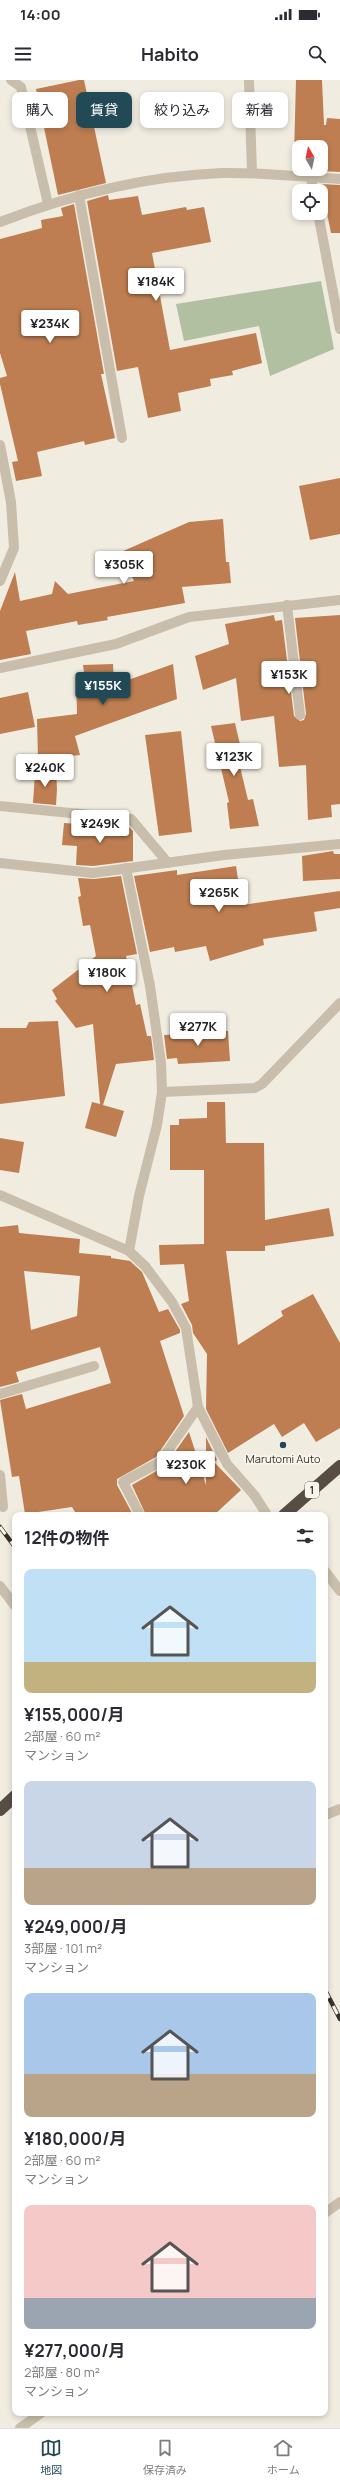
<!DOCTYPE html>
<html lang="ja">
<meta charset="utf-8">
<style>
:root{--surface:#fff;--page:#f2f2f3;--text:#2b2b33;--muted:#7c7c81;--line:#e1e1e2;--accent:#224a56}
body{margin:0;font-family:Manrope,"Noto Sans JP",sans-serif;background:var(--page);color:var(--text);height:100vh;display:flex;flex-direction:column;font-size:15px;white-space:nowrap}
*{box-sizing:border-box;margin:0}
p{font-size:13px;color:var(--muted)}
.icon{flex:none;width:22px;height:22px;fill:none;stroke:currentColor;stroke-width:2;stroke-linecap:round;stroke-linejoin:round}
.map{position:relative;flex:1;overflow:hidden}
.details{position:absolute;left:12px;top:1432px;width:316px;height:904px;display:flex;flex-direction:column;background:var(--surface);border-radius:8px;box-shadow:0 2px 6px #0003}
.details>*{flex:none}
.hud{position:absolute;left:12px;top:12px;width:316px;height:36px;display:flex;gap:8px}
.needle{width:26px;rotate:351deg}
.fabs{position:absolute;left:292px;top:60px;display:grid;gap:8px}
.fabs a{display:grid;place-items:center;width:36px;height:36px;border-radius:8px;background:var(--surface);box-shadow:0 2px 6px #0003;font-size:20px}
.price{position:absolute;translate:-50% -34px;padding:0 9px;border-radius:4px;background:#fff;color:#222;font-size:13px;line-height:26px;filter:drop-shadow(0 1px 2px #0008)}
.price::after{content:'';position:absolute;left:50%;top:24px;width:12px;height:9px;margin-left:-6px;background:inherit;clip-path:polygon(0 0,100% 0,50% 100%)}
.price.selected{background:var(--accent);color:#fff}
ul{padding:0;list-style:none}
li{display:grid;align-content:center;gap:8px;height:212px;padding:0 12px}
li span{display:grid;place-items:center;height:124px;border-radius:8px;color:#555}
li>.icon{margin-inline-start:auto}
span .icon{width:72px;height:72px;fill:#fffc;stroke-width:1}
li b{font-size:17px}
h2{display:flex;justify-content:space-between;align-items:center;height:48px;padding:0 12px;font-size:17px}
.chip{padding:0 14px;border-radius:8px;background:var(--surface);box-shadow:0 2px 6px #0003;font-size:14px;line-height:36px}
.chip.selected{background:var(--accent);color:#fff}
.status{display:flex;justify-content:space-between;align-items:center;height:28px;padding:0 20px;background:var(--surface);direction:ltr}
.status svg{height:11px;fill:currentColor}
header{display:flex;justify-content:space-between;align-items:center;height:52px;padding:0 12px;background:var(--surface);font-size:18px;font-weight:700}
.dock{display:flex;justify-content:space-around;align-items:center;height:56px;border-top:1px solid var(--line);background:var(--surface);font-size:11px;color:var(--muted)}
.dock a{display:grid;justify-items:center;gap:2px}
.dock .selected{color:var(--accent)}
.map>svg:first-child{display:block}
.green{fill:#b0c0a0}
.building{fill:#be7e51;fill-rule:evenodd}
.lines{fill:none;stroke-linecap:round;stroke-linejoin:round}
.minor{stroke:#c9beac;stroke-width:10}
.highway{stroke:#584d42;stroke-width:12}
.rail-casing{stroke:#37312a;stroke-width:4.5}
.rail{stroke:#f9f5ec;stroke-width:3;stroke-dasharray:9;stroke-linecap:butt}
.poi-dot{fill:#224a56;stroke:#f9f5ec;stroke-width:1.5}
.labels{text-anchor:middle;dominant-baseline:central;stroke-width:3.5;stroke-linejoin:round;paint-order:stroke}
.shield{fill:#f9f5ec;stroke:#716c64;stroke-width:1}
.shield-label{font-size:10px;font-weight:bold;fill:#37312a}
.poi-label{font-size:11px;fill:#37312a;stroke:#f9f5ec}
</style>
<div class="status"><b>14:00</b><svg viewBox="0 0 49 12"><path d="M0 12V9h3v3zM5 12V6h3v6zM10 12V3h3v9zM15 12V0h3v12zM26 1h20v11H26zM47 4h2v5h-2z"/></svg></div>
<header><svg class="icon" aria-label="menu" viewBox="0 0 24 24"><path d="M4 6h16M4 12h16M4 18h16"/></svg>Habito<svg class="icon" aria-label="search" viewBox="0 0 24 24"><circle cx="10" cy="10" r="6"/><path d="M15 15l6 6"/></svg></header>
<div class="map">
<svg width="340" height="2348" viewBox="0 0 340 2348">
<rect width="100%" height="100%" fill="#f1ece0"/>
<polygon class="green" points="321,201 334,269 270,296 259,246 184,261 176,224"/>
<g class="building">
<polygon points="79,0 84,0 106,103 58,115 36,9"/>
<polygon points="296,0 322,0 324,45 326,45 327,38 340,39 340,92 321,91 323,76 321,76 321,67 299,67 299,75 294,75"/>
<polygon points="321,104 340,105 340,153 331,153"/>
<polygon points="108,115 109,120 138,116 142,135 186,127 187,130 204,127 211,162 152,173 170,270 256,253 262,283 232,291 233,295 210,299 211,306 178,313 181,331 148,338 138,287 117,291 87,121"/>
<polygon points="74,124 104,294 101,294 115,358 85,365 84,361 37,372 42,396 16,401 12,382 18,381 0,304 0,298 7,296 0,273 0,159 42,148 41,140 63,136 61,128"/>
<polygon points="340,398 340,454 310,460 299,406"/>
<polygon points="223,439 226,482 229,482 231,503 182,507 185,523 107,537 108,540 78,545 77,541 26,551 31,574 0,580 0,531 15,492 20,521 52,514 55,501 68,514 134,501 121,472 189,442"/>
<polygon points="274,535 275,541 282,540 294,636 300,641 304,640 306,634 295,538 340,535 340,724 331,725 332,737 308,740 306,685 279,687 274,636 241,641 236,598 203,610 195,576 229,564 225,544"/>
<polygon points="113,584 114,605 173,584 177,619 75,656 80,675 38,680 37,639 77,634 76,593 84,593 83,585"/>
<polygon points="28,612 35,647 0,654 0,618"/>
<polygon points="235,643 242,673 237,674 248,720 253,719 259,746 230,749 227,723 229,722 211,646"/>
<polygon points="181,651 192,752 159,756 145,655"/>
<polygon points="56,691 57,709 56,725 33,723 35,693"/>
<polygon points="64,743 129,747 133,751 133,781 93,786 76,785 77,766 62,765"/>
<polygon points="333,771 334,774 340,774 340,799 303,801 302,776"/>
<polygon points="236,786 242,825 340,811 340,828 314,832 317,851 263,859 264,865 210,881 206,866 175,872 174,867 150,872 134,796 177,790 177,795"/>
<polygon points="121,796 137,874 126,876 136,925 140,924 147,956 151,956 154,980 116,984 103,1025 124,1031 116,1057 85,1048 92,1022 100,1024 93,944 76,948 55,921 57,919 52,910 96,876 90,845 83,846 78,817 81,816 78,798 94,799"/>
<polygon points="58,941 65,1016 0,1024 0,948 26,948 29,942"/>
<polygon points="228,951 230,981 178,984 177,978 167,979 164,955"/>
<polygon points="207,1022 225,1022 226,1063 264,1063 265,1140 329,1128 334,1156 265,1166 265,1171 226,1171 238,1265 283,1236 281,1231 313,1214 340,1263 340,1348 316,1362 304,1343 282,1357 274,1344 228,1373 206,1329 207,1274 193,1253 192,1245 181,1224 189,1221 184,1184 160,1185 159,1165 204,1164 204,1090 170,1090 170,1045 179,1045 179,1039 207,1038"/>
<polygon points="0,1058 24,1062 19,1093 0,1090"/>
<path d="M18 1145 19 1153 80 1159 79 1173 111 1176V1178L130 1181 142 1192 159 1232 168 1229 180 1250V1253L160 1261 184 1336 156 1377 117 1399V1405L133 1435H77L72 1427 25 1434 19 1396 12 1397 0 1320 22 1314 26 1329 111 1303 100 1267 16 1292 19 1302 0 1307V1147ZM24 1191 80 1196 77 1236 31 1250Z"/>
<polygon points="189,1352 206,1405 206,1357 217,1380 214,1382 241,1410 214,1435 146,1435 132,1405 165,1386"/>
</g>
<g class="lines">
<g class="minor">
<polyline points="11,0 21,7 48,124"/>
<polyline points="249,0 252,93"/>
<polyline points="311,97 313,111"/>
<polyline points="79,115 122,358"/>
<polyline points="318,133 340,249"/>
<path d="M0 142C70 115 146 96 222 93 261 92 301 97 340 99"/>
<polyline points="0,365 11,422 14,468 0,501"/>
<polyline points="287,525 300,635"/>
<polyline points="0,588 116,564 189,537 340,520"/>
<polyline points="0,726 131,739 168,783"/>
<polyline points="0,783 93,793 224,775 340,764"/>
<polyline points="126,788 150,906 161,983 162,1012 157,1045 139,1116 129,1171"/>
<polyline points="162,1012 255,1008 262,1004 340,923"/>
<polyline points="0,1115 129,1171 145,1186 172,1222 186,1248 198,1327 227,1384 255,1416 267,1435"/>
<polyline points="0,1314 94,1286"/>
<polyline points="0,1395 3,1427"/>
<polyline points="140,1435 123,1402 160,1382 198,1327"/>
<polyline points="325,1491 340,1511"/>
<polyline points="0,1506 15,1526"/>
<polyline points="325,1735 340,1729"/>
<polyline points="325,2133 340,2122"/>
<polyline points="20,2348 41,2333"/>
</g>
<g class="highway">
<polyline points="284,1435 340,1386"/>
<polyline points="0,1730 15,1716"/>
</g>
<g class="rail-casing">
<g id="rail">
<polyline points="0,1447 15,1467"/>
<polyline points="325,1910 340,1939"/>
</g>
</g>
<use href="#rail" class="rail"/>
</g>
<circle class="poi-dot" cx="283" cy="1365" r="4"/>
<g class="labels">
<rect class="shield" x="305" y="1402" width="14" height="16" rx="3"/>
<g class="shield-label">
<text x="312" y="1410">1</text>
</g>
<g class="poi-label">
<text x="283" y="1378">Marutomi Auto</text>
</g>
</g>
</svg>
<div class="fabs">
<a><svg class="needle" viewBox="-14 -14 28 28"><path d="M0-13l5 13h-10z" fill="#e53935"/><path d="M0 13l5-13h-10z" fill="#7c7c81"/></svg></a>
<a><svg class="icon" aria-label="locate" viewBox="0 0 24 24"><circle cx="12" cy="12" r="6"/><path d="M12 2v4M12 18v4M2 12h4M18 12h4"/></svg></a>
</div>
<b class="price" style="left:156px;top:222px">¥184K</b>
<b class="price" style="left:50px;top:264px">¥234K</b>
<b class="price" style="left:124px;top:505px">¥305K</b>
<b class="price" style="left:289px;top:615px">¥153K</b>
<b class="price selected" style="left:103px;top:626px">¥155K</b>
<b class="price" style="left:234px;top:697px">¥123K</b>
<b class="price" style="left:45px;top:708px">¥240K</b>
<b class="price" style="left:100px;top:764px">¥249K</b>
<b class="price" style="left:219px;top:833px">¥265K</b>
<b class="price" style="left:107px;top:913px">¥180K</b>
<b class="price" style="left:198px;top:967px">¥277K</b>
<b class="price" style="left:186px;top:1405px">¥230K</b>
<div class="hud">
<a class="chip">購入</a>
<a class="chip selected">賃貸</a>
<a class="chip">絞り込み</a>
<a class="chip">新着</a>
</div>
<section class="details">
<h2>12件の物件<svg class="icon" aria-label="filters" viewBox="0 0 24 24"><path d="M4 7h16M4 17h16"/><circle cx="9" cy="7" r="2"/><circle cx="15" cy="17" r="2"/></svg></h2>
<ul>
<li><span style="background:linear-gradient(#bfe0f5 75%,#c2b280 0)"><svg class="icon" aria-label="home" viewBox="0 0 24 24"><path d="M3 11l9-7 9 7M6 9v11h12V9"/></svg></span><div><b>¥155,000/月</b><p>2部屋 · 60 m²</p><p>マンション</p></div></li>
<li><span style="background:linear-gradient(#c9d6e8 70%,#b9a48a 0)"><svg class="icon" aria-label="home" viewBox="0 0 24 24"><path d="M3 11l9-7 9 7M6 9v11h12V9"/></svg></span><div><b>¥249,000/月</b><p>3部屋 · 101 m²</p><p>マンション</p></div></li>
<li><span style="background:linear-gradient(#a9c7e8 65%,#b9a48a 0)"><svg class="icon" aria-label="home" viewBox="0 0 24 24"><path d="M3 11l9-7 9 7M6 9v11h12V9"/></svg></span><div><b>¥180,000/月</b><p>2部屋 · 60 m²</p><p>マンション</p></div></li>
<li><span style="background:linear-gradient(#f6c9c9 75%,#9aa5b1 0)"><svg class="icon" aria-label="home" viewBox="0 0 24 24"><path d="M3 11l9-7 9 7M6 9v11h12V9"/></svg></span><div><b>¥277,000/月</b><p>2部屋 · 80 m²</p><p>マンション</p></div></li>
</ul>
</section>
</div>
<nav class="dock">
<a class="selected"><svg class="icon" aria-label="map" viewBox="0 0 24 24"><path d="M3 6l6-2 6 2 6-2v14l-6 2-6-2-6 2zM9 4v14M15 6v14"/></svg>地図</a>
<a><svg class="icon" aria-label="saved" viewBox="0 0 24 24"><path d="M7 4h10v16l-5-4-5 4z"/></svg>保存済み</a>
<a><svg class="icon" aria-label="home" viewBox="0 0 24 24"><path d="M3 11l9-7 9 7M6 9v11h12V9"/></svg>ホーム</a>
</nav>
